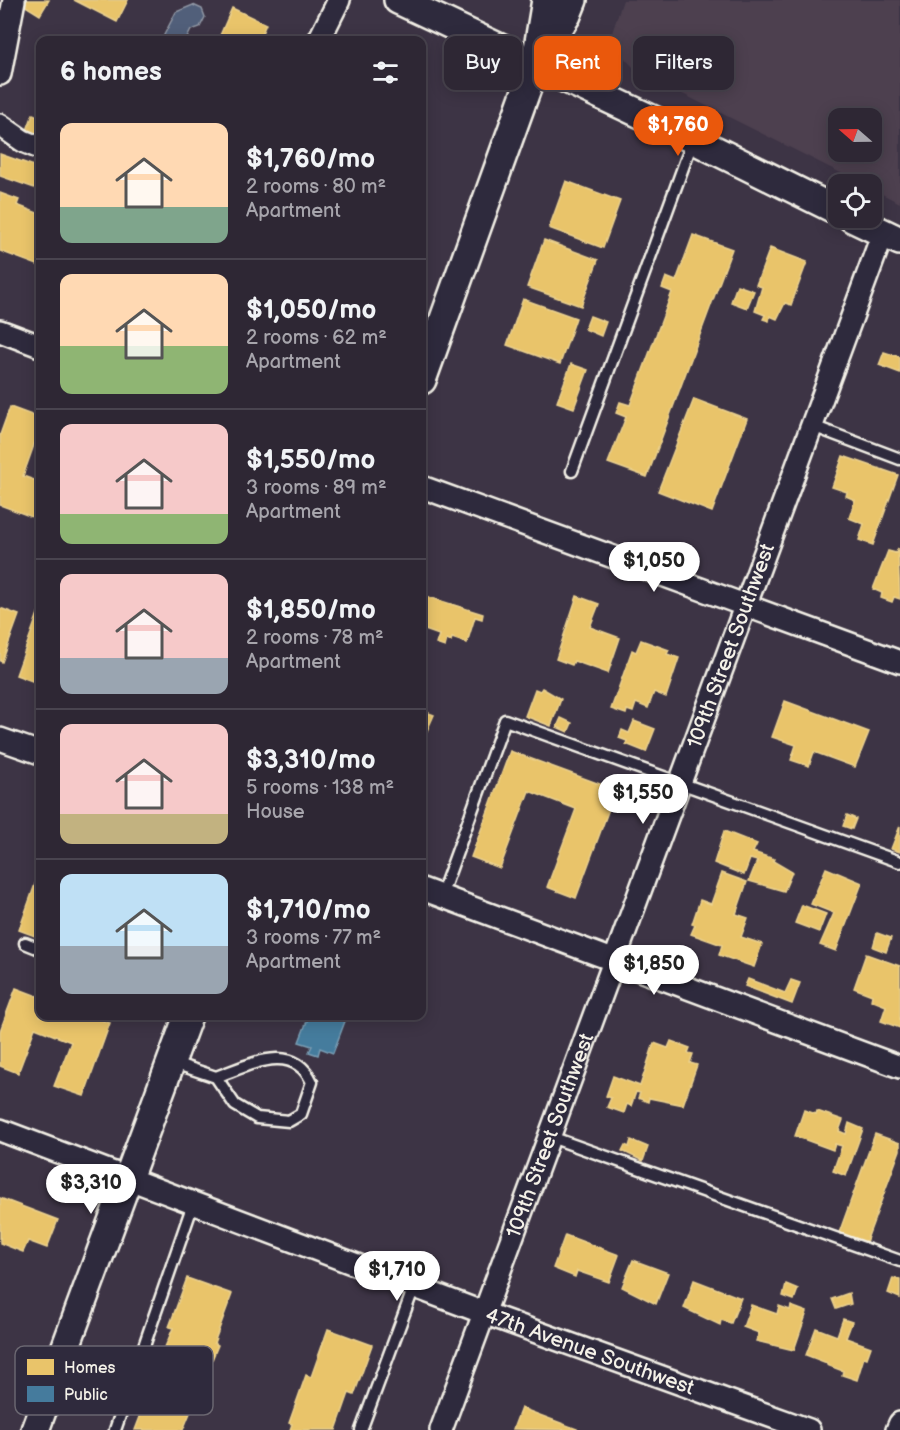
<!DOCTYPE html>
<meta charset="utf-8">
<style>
:root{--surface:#2e2734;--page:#3a3340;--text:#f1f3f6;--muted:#a7a5ac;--line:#49444f;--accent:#ea580c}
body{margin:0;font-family:"Balsamiq Sans",sans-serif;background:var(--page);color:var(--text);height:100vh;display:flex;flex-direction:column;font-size:22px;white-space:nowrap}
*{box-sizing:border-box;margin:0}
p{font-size:20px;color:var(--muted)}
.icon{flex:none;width:33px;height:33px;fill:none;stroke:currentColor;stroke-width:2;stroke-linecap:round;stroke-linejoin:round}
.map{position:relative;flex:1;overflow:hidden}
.side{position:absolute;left:36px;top:36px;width:390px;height:984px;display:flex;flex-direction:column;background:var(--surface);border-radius:12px;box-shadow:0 3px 15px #0003,0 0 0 2px var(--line)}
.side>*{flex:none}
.guide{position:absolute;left:444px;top:36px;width:366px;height:54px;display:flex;gap:12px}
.needle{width:39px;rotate:290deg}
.tools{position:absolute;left:828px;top:108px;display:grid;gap:12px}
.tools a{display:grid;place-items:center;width:54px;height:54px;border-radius:12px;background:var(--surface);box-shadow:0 3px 15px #0003,0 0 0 2px var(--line);font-size:30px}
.price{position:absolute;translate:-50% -51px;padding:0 14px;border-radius:21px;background:#fff;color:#222;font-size:20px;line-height:39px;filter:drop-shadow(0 2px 3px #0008)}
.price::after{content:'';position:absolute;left:50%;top:36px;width:18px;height:14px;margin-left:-9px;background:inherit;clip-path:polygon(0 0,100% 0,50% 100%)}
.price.active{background:var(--accent);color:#fff}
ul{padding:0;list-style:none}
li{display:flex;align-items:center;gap:18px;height:150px;padding:0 24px}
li+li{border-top:2px solid var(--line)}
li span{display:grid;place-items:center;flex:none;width:168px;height:120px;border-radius:12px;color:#555}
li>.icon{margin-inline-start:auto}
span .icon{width:72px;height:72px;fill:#fffc;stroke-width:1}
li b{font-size:26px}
h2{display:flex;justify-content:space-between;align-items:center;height:72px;padding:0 24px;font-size:26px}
.pill{padding:0 21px;border-radius:12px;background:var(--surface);box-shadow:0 3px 15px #0003,0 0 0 2px var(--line);font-size:21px;line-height:54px}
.pill.active{background:var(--accent);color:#fff}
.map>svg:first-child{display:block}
.built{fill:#4d404f;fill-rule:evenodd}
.water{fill:#515f7a;stroke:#9299a6;stroke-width:1.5}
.homes{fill:#e9c46a;stroke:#ecd290;stroke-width:1.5}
.public{fill:#457b9d;stroke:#7a9eb4;stroke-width:1.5}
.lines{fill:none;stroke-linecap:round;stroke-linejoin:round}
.service-casing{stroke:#f4f1e8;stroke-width:15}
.minor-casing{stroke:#f4f1e8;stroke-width:26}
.tertiary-casing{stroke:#f4f1e8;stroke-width:32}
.service{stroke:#2f2a3d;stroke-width:10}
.minor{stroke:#2f2a3d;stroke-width:21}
.tertiary{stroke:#2f2a3d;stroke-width:27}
.labels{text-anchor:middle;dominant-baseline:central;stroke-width:6;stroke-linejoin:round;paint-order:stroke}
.street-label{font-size:21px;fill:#f4f1e8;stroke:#2f2a3d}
.key{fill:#2f2a3d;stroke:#6a6670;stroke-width:1.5}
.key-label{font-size:16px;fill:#f4f1e8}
</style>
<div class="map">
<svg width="900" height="1430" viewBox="0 0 900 1430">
<rect width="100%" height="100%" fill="#3d3445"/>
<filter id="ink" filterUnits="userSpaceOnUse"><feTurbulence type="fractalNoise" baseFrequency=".0167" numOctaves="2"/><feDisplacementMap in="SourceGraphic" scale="12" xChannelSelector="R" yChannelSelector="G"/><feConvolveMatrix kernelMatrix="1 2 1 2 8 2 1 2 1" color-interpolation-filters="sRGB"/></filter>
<g filter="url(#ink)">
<path class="built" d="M623 0H900V203L872 189V184H863L637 71 609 42ZM838 118H872V152H838Z"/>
<polygon class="water" points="193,5 202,9 205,17 200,27 191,30 186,40 165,40 164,35 176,12"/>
<g class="homes">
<polygon points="27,0 49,0 40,15 24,5"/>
<polygon points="74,0 128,0 117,22"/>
<polygon points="232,8 266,24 259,40 218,40"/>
<polygon points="33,114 40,117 40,138 26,133"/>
<polygon points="0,154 40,168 40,190 0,176"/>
<polygon points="566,181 620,201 603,248 549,228"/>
<polygon points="0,193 19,200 17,205 40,214 40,266 0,251"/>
<polygon points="693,235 732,249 647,477 608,463 626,417 616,413 620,402 630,405 672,292 662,288 666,277 676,281"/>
<polygon points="544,240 598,260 581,306 527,287"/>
<polygon points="770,248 807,262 791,305 785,303 777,319 770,316 769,321 763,319 765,315 755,311 762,287 756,285"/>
<polygon points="737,285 754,291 747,308 731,302"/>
<polygon points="523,299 576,318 560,364 507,345"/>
<polygon points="590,316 606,322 601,336 585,329"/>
<polygon points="884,352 900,357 900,373 879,365"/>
<polygon points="571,364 588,370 574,408 557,402"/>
<polygon points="694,399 747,419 712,512 658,491"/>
<polygon points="10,407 40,418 40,428 23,476 40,482 40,520 0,505 0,435"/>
<polygon points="843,456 898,475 873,545 859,540 864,524 849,518 855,500 846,496 847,492 832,487"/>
<polygon points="898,548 900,599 894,597 892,602 881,598 882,593 873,589 888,551 896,553"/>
<polygon points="422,595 483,614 482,619 475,617 467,643 452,638 451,641 447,639 445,647 436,644 439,635 422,629"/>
<polygon points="577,596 599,604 590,627 620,638 608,673 574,661 572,665 556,659"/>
<polygon points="0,608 19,615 2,662 0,661"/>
<polygon points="40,608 40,684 16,675"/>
<polygon points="641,640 669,650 667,654 679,658 666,697 654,692 648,708 636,703 633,712 627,710 626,714 611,709 632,650 636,652"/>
<polygon points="542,688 561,699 551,726 525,716 535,689 540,691"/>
<polygon points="785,701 869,732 855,767 814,752 809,766 791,760 796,745 772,737"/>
<polygon points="422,705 427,707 426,712 434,715 426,733 422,731"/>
<polygon points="561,718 572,723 568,732 557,727"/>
<polygon points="634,721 655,729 646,752 626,744 627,741 619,738 622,730 629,733"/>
<polygon points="510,751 616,790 576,898 547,887 576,809 529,791 500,868 471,857"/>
<polygon points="847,815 856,819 852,829 843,826"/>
<polygon points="900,826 900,852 891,849"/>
<polygon points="724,831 757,844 753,852 774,859 773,861 792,872 784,891 749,881 757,861 750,859 744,875 714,863"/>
<polygon points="826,868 862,883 836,951 820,945 834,913 811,904"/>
<polygon points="40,870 40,938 19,930"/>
<polygon points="722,873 747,882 736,914 748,918 741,937 762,944 754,967 719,955 722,945 691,934 695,925 692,924 700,900 711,904"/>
<polygon points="802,905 826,914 819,932 795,923"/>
<polygon points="877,933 891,938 886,952 873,947"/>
<polygon points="866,954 900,966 900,1028 881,1021 886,1006 871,1000 872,995 854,988"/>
<polygon points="748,979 785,993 791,980 800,983 792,1004 745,986"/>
<polygon points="16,988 40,997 40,1016 90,1016 110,1023 84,1096 54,1086 71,1042 35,1028 18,1073 0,1066 0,1031"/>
<polygon points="671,1041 690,1048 688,1053 693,1054 690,1063 697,1065 683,1105 649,1098 648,1102 638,1098 640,1093 636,1092 631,1106 627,1104 624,1113 607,1107 611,1098 606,1096 613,1076 640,1086 654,1043 668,1048"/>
<polygon points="804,1110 816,1114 817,1111 843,1120 839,1131 846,1134 849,1123 863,1129 846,1176 833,1171 842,1146 835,1144 833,1150 795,1136"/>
<polygon points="875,1134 900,1143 900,1150 866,1242 839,1233"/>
<polygon points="631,1140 648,1147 643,1161 622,1151 625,1145 629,1147"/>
<polygon points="0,1198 58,1220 47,1248 28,1241 23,1252 0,1243"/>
<polygon points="565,1235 619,1255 609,1282 577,1271 575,1277 553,1268"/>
<polygon points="633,1260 668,1273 656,1304 622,1287"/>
<polygon points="187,1278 232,1294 214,1343 218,1345 183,1430 135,1430 140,1417 137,1414 173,1328 169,1327"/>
<polygon points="893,1278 900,1280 900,1298 888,1293"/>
<polygon points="694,1280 741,1298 731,1323 721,1320 720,1325 684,1308"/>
<polygon points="786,1284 798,1289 794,1300 783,1296"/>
<polygon points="849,1293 851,1304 836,1309 832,1299"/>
<polygon points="751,1305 777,1314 779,1306 790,1310 791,1306 807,1312 794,1350 756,1341 759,1333 743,1327"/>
<polygon points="843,1319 852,1322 846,1338 871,1347 867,1358 864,1357 857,1380 842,1375 843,1371 827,1365 827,1363 806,1355 816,1328 837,1336"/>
<polygon points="328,1329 372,1345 354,1395 349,1393 336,1430 290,1430 292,1424 289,1423 306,1375 311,1377"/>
<polygon points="521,1408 577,1429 576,1430 513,1429"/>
</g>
<polygon class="public" points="309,1016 347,1016 333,1053 320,1048 318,1055 309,1052 312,1046 299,1042"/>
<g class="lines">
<g class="service-casing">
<g id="service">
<polyline points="810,425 900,459"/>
<polyline points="572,471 693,140"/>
<polyline points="441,896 505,720 900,862"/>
<polyline points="25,943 40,949"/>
<path d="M171 1062 216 1077 235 1105 257 1118 289 1121 301 1114 312 1082C293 1040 248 1066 216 1077"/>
<polyline points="548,1136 900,1261"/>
<polyline points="115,1430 193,1204"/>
<polyline points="361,1430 414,1287"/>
</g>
</g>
<g class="minor-casing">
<g id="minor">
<polyline points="319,40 339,0"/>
<polyline points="0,74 14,0"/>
<polyline points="0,125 23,141 40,148"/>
<polyline points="0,331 40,346"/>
<polyline points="422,487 900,662"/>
<polyline points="0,739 40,753"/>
<polyline points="422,889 900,1067"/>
<path id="s1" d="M0 1130 484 1313 809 1430"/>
<path id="s2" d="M441 1430 883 233"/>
<polyline points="897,1430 900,1423"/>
</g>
</g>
<g class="tertiary-casing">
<g id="tertiary">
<polyline points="398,0 660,123 838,211"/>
<polyline points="540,57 567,15 573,0"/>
<polyline points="852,218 900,241"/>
<polyline points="422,380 535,66 546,0"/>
<polyline points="35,1430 188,1016"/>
</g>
</g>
<use href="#service" class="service"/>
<use href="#minor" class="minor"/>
<use href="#tertiary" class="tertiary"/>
</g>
</g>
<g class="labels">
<g class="street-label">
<text stroke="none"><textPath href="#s2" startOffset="836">109th Street Southwest</textPath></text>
<text stroke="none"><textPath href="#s2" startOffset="314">109th Street Southwest</textPath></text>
<text stroke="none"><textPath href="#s1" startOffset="630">47th Avenue Southwest</textPath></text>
</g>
</g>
<rect x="15" y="1346" width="198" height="69" rx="9" class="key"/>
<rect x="27" y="1359" width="27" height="16" fill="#e9c46a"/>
<rect x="27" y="1386" width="27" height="16" fill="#457b9d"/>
<g class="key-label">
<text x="64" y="1373">Homes</text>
<text x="64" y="1400">Public</text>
</g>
</svg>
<div class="tools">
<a><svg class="needle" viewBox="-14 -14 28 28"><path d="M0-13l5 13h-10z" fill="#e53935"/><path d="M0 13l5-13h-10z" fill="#a7a5ac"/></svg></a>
<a><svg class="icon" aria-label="locate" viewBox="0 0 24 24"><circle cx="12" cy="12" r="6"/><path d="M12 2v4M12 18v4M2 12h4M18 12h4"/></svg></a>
</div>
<b class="price active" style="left:678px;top:157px">$1,760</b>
<b class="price" style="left:654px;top:593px">$1,050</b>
<b class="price" style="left:643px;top:825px">$1,550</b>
<b class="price" style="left:654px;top:996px">$1,850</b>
<b class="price" style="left:91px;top:1215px">$3,310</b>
<b class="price" style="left:397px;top:1302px">$1,710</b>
<div class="guide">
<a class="pill">Buy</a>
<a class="pill active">Rent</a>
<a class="pill">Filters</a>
</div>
<section class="side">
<h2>6 homes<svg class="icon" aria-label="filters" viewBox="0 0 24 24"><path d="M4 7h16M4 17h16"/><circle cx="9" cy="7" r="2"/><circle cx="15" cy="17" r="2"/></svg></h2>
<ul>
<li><span style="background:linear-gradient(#ffd9b3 70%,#7fa58c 0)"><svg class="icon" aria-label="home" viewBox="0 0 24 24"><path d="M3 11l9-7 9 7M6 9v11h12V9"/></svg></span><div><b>$1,760/mo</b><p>2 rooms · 80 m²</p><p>Apartment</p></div></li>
<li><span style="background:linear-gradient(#ffd9b3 60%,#8fb573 0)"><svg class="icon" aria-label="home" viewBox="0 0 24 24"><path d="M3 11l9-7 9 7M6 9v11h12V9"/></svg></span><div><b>$1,050/mo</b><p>2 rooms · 62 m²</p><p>Apartment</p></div></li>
<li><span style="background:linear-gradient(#f6c9c9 75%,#8fb573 0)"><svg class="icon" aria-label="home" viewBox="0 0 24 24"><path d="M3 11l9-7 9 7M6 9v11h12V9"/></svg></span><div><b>$1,550/mo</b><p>3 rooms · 89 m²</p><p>Apartment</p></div></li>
<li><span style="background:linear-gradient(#f6c9c9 70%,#9aa5b1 0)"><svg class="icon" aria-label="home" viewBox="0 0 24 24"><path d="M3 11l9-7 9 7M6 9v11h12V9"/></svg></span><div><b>$1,850/mo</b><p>2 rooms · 78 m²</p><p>Apartment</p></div></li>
<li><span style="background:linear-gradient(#f6c9c9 75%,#c2b280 0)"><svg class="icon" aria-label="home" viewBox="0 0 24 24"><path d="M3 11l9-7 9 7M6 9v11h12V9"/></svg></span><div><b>$3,310/mo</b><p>5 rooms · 138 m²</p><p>House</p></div></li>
<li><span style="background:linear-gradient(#bfe0f5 60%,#9aa5b1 0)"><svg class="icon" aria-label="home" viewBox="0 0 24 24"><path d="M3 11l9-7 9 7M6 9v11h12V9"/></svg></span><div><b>$1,710/mo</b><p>3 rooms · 77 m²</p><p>Apartment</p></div></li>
</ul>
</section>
</div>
